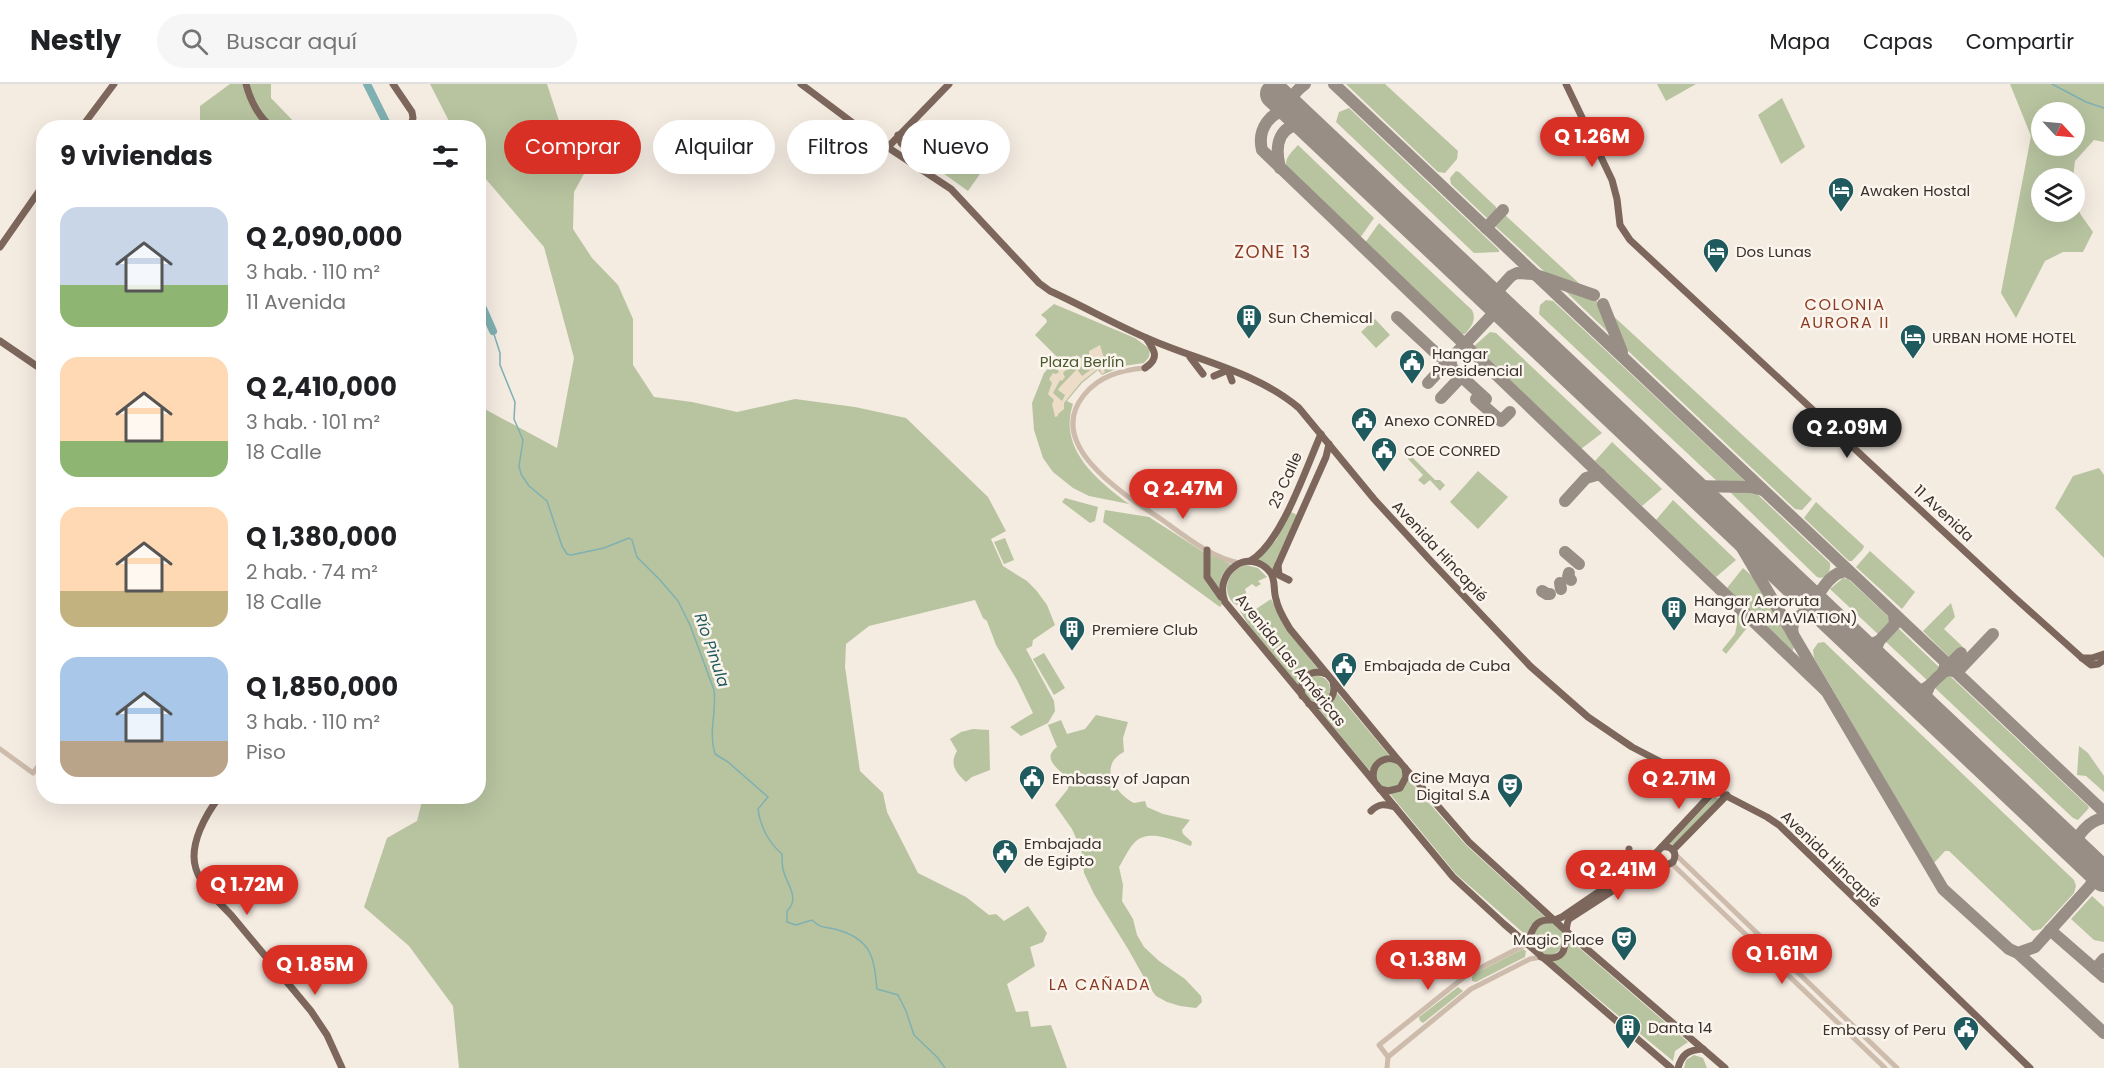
<!DOCTYPE html>
<html lang="es">
<meta charset="utf-8">
<style>
:root{--surface:#fff;--page:#f6f6f6;--text:#202124;--muted:#757577;--line:#e0e0e0;--accent:#d93025}
body{margin:0;font-family:Poppins,sans-serif;background:var(--page);color:var(--text);height:100vh;display:flex;flex-direction:column;font-size:22px;white-space:nowrap}
*{box-sizing:border-box;margin:0}
p{font-size:20px;color:var(--muted)}
.icon{flex:none;width:33px;height:33px;fill:none;stroke:currentColor;stroke-width:2;stroke-linecap:round;stroke-linejoin:round}
.map{position:relative;flex:1;overflow:hidden}
.panel{position:absolute;left:36px;top:36px;width:450px;height:684px;display:flex;flex-direction:column;background:var(--surface);border-radius:24px;box-shadow:0 6px 24px #0002}
.panel>*{flex:none}
.hud{position:absolute;left:504px;top:36px;width:570px;height:54px;display:flex;gap:12px}
.needle{width:39px;rotate:116deg}
.fabs{position:absolute;left:2031px;top:18px;display:grid;gap:12px}
.fabs a{display:grid;place-items:center;width:54px;height:54px;border-radius:50%;background:var(--surface);box-shadow:0 6px 24px #0002;font-size:30px}
.price{position:absolute;translate:-50% -51px;padding:0 14px;border-radius:21px;background:var(--accent);color:#fff;font-size:20px;line-height:39px;filter:drop-shadow(0 2px 3px #0008)}
.price::after{content:'';position:absolute;left:50%;top:36px;width:18px;height:14px;margin-left:-9px;background:inherit;clip-path:polygon(0 0,100% 0,50% 100%)}
.price.on{background:#222;color:#fff}
ul{padding:0;list-style:none}
li{display:flex;align-items:center;gap:18px;height:150px;padding:0 24px}
li span{display:grid;place-items:center;flex:none;width:168px;height:120px;border-radius:18px;color:#555}
li>.icon{margin-inline-start:auto}
span .icon{width:72px;height:72px;fill:#fffc;stroke-width:1}
li b{font-size:26px}
h2{display:flex;justify-content:space-between;align-items:center;height:72px;padding:0 24px;font-size:26px}
.pill{padding:0 21px;border-radius:27px;background:var(--surface);box-shadow:0 6px 24px #0002;font-size:21px;line-height:54px}
.pill.on{background:var(--accent);color:#fff}
header{display:flex;align-items:center;gap:36px;box-sizing:border-box;height:84px;padding:0 30px;background:var(--surface);border-bottom:2px solid var(--line)}
header strong{font-size:28px}
nav{display:flex;gap:33px;margin-inline-start:auto;font-size:21px}
.search{width:420px;height:54px;background:var(--page);display:flex;align-items:center;gap:15px;box-sizing:border-box;padding:0 21px;border-radius:33px;color:var(--muted);font-size:22px}
.map>svg:first-child{display:block}
.green{fill:#b8c4a0;fill-rule:evenodd}
.plaza{fill:#ecdcc8;fill-rule:evenodd}
.lines{fill:none;stroke-linecap:round;stroke-linejoin:round}
.stream{stroke:#7fb0b2;stroke-width:1.5}
.river{stroke:#7fb0b2;stroke-width:8}
.taxiway{stroke:#988e86;stroke-width:12}
.runway{stroke:#988e86;stroke-width:30}
.minor{stroke:#cdbbac;stroke-width:5}
.major{stroke:#7d675c;stroke-width:7}
.labels{text-anchor:middle;dominant-baseline:central;stroke-width:5;stroke-linejoin:round;paint-order:stroke}
.poi-label{font-size:15px;fill:#3b302b;stroke:#fbf5ee;text-anchor:start}
.park-label{font-size:15px;fill:#4a5a2e;stroke:#fbf5ee}
.street-label{font-size:15px;fill:#3b302b;stroke:#fbf5ee}
.neighbourhood-label{font-size:16px;letter-spacing:1.5px;fill:#8c3b22;stroke:#fbf5ee}
.water-label{font-size:16px;font-style:italic;fill:#1f5a5e;stroke:#fbf5ee}
.quarter-label{font-size:18px;letter-spacing:1.5px;fill:#8c3b22;stroke:#fbf5ee}
</style>
<header>
<strong>Nestly</strong>
<div class="search"><svg class="icon" aria-label="search" viewBox="0 0 24 24"><circle cx="10" cy="10" r="6"/><path d="M15 15l6 6"/></svg>Buscar aquí</div>
<nav><a>Mapa</a><a>Capas</a><a>Compartir</a></nav>
</header>
<div class="map">
<svg width="2104" height="984" viewBox="0 0 2104 984">
<rect width="100%" height="100%" fill="#f4ebe1"/>
<g class="green">
<polygon points="230,0 271,0 271,14 299,43 200,44 200,22"/>
<polygon points="430,0 547,0 562,46 591,77 574,108 573,145 592,174 618,201 633,235 633,281 654,313 692,318 737,328 795,315 855,323 906,334 988,413 1006,447 991,455 1003,482 1027,497 1036,506 1047,521 1055,541 1033,556 1032,562 1026,565 1054,617 1055,627 1048,639 1021,652 1010,643 1033,629 1017,596 996,561 987,537 983,534 975,516 869,542 846,560 845,583 860,687 883,709 887,728 918,789 966,813 989,831 996,830 1004,837 1028,822 1047,849 1043,858 1030,863 1035,882 1007,900 1016,928 1028,927 1031,943 1051,941 1067,984 459,984 453,922 409,862 364,823 387,754 417,737 423,713 478,712 479,322 557,364 574,274 544,163 479,87 478,44 452,43"/>
<polygon points="1346,0 1385,0 1458,67 1457,75 1445,89 1438,88"/>
<polygon points="1657,0 1696,0 1666,17"/>
<path d="M2010 0H2104V58L2094 56 2075 77 2073 94H2042V128H2074L2075 119 2081 131 2093 148 2083 168H2063L2045 177 2016 234 2001 209 2031 52ZM2042 28H2074V62H2042Z"/>
<polygon points="1782,14 1805,63 1781,80 1758,31"/>
<polygon points="1349,24 1499,166 1499,168 1474,169 1336,38 1339,28"/>
<polygon points="981,37 1003,57 968,107 940,87"/>
<path d="M1298 61 1374 134 1360 154 1287 84C1283 75 1292 68 1298 61Z"/>
<polygon points="1456,87 1459,88 1496,123 1496,127 1490,133 1487,134 1451,100 1450,94"/>
<polygon points="1505,131 1582,202 1583,203 1547,190 1494,141 1501,132"/>
<path d="M1379 139 1472 226C1477 236 1471 243 1465 250H1461L1365 159Z"/>
<polygon points="1561,203 1597,217 1612,250 1610,250"/>
<polygon points="1546,216 1553,217 1747,399 1719,399 1539,230 1540,221"/>
<path d="M1054 220 1135 254 1150 265 1149 273 1144 279 1123 282 1102 291 1098 286 1082 299 1067 317 1073 320C1058 365 1097 396 1129 420L1089 412 1073 404 1053 388 1043 374 1034 346 1032 319 1044 289 1058 274 1035 251 1047 238 1046 235 1041 231Z"/>
<polygon points="1610,229 1812,415 1802,426 1795,425 1625,264"/>
<polygon points="1375,235 1390,251 1376,264 1361,248"/>
<polygon points="1490,248 1496,249 1602,349 1581,365 1473,263"/>
<polygon points="1612,358 1662,405 1642,422 1595,377"/>
<polygon points="1412,367 1415,370 1413,374 1435,396 1440,396 1445,401 1440,407 1430,396 1424,401 1418,396 1423,391 1408,375 1408,371"/>
<polygon points="2099,384 2104,391 2104,474 2055,424 2073,392"/>
<polygon points="1478,387 1508,413 1478,445 1450,418"/>
<path d="M1730 408H1755L1830 479C1831 486 1828 493 1821 494L1817 493Z"/>
<polygon points="1065,414 1098,423 1095,437 1090,439 1062,418"/>
<polygon points="1673,416 1736,476 1716,493 1656,436"/>
<polygon points="1816,418 1864,462 1863,465 1852,477 1849,477 1804,434"/>
<polygon points="1105,426 1149,433 1205,469 1206,493 1223,519 1220,523 1103,438"/>
<polygon points="1289,427 1297,431 1272,486 1257,476 1276,456"/>
<polygon points="1005,454 1014,476 1004,480 994,458"/>
<polygon points="1870,467 1915,508 1902,525 1856,483"/>
<polygon points="1208,470 1231,480 1222,491 1219,505 1211,497"/>
<path d="M1246 481 1258 484 1267 493 1258 497 1261 500 1256 503 1252 500 1245 505 1251 524C1222 526 1218 489 1246 481Z"/>
<polygon points="1743,484 1752,492 1794,563 1792,568 1727,504"/>
<polygon points="1843,494 1848,495 1891,535 1891,539 1880,552 1830,505"/>
<polygon points="1271,515 1288,547 1318,585 1304,590 1298,601 1251,545 1240,527 1256,525"/>
<polygon points="1951,519 1955,533 1944,545 1963,563 1951,575 1923,547"/>
<polygon points="1738,526 1751,539 1726,570 1722,566 1735,550 1737,540 1733,533"/>
<polygon points="1897,543 1941,585 1929,598 1884,556"/>
<polygon points="1824,558 2074,796 2076,802 2074,809 2041,845 2033,847 1949,767 1945,767 1934,779 1814,574 1813,566 1818,559"/>
<polygon points="1044,569 1065,604 1054,611 1033,575"/>
<circle cx="1317" cy="605" r="13"/>
<polygon points="1945,592 1950,592 2088,722 2089,724 2078,736 2073,734 1935,604"/>
<polygon points="1337,609 1389,671 1375,678 1370,687 1318,625 1330,621"/>
<path d="M1096 631 1128 638 1123 654 1124 668C1098 681 1114 709 1134 719L1145 717 1147 723 1163 730 1190 736 1182 746 1183 750 1192 758 1191 762C1176 757 1149 744 1135 758 1128 765 1124 775 1119 783L1123 801 1122 817 1133 835 1137 851 1144 863 1159 877 1185 895 1201 912 1202 918 1196 924 1180 922 1167 918 1156 912 1150 904 1128 865 1094 810 1084 789 1081 765 1072 745 1055 721 1068 705 1069 697C1061 685 1040 676 1057 663L1048 641 1061 636 1067 650 1085 645Z"/>
<path d="M973 645 989 646 990 686 972 693 966 698C956 689 949 680 957 667L950 655 961 648Z"/>
<polygon points="2079,662 2088,669 2104,692 2104,708 2086,692 2077,691"/>
<polygon points="1383,678 1397,679 1404,688 1401,699 1392,705 1378,701 1374,690"/>
<polygon points="1408,695 1466,761 1545,833 1531,841 1527,852 1456,790 1390,710 1402,706"/>
<polygon points="1714,713 1720,715 1675,762 1670,759"/>
<polygon points="2092,812 2104,823 2104,858 2094,856 2071,835"/>
<circle cx="1548" cy="855" r="16"/>
<polygon points="1570,856 1688,958 1675,967 1673,977 1552,877 1567,866"/>
<polygon points="1523,865 1526,867 1525,873 1476,898 1472,897 1472,893 1474,890"/>
<polygon points="1458,903 1463,907 1423,939 1420,937 1419,933"/>
<polygon points="1694,971 1703,974 1707,984 1684,984 1686,976"/>
</g>
<path class="plaza" d="M1100 261 1106 281 1103 283 1105 288 1102 290 1099 284 1081 298 1064 319V325L1058 330V332L1055 333 1052 320 1054 316 1048 310 1052 299 1049 295 1053 289 1056 290 1059 288 1054 281 1058 277 1067 282 1073 279 1072 273 1077 271 1083 276 1089 272V267ZM1093 275 1096 282 1082 292 1077 285 1059 304 1058 306 1065 311 1062 317 1053 309 1060 296 1062 297 1065 293 1063 289 1066 286 1076 280 1079 284Z"/>
<g class="lines">
<g class="stream">
<polyline points="2052,0 2086,18 2104,24"/>
<path d="M493 247 500 269V281L515 318 514 335 523 356 519 382 521 390 529 402 547 417 562 462 567 470 571 471 604 464 629 454 632 456 637 473 660 496 678 517 690 541 714 606C717 628 708 647 715 670L728 678 768 713 758 725C760 742 769 759 782 770 782 774 782 780 783 785 786 800 801 814 787 827V838L796 841 812 836C822 846 826 842 838 846 872 856 874 874 877 905L898 911 906 927 914 951 937 973 945 984"/>
</g>
<g class="river">
<polyline points="367,0 389,44"/>
<polyline points="478,213 493,247"/>
</g>
<g class="taxiway">
<path d="M1305 0C1295 7 1290 14 1292 26 1270 25 1257 46 1262 66L1826 607"/>
<polyline points="1334,0 2104,728"/>
<path d="M1280 84C1274 60 1279 38 1308 41"/>
<polyline points="1486,144 1503,126"/>
<polyline points="1603,220 1622,268"/>
<polyline points="1492,231 1500,204 1511,192 1517,189 1533,190 1594,211"/>
<polyline points="1397,233 1439,272 1447,276 1450,276 1452,284 1486,315 1482,320"/>
<polyline points="1428,299 1492,231 1504,227"/>
<polyline points="1441,314 1459,295 1463,294"/>
<polyline points="1476,315 1501,337 1510,328"/>
<polyline points="1690,402 1751,403 1763,406"/>
<polyline points="1704,416 1707,407 1712,403"/>
<polyline points="1565,417 1586,394 1600,390"/>
<polyline points="1725,435 1943,805 2009,865 2018,869 2035,863 2090,802 2095,792 2094,784"/>
<polyline points="1565,468 1579,480"/>
<polyline points="1569,489 1568,493 1571,496"/>
<polyline points="1560,499 1561,505"/>
<polyline points="1542,507 1547,510 1550,510"/>
<polyline points="1804,510 1812,511 1821,506"/>
<path d="M1816 522C1815 511 1831 490 1842 488 1845 487 1848 488 1851 490"/>
<path d="M1793 551C1788 533 1808 524 1823 528"/>
<polyline points="1855,558 1867,562 1879,557 1895,540 1894,530"/>
<polyline points="1878,580 1875,568 1879,557"/>
<polyline points="1949,581 1961,569"/>
<polyline points="1943,588 1949,586 1957,588 1993,550"/>
<path d="M1902 602C1917 612 1926 606 1937 594 1942 590 1944 588 1945 582"/>
<polyline points="1927,626 1923,617 1929,603"/>
<path d="M2075 766C2074 752 2090 736 2104 734"/>
<polyline points="2050,846 2104,893"/>
<polyline points="2018,869 2104,949"/>
<polyline points="2095,885 2104,875"/>
</g>
<polyline class="runway" points="1275,10 2104,793"/>
<g class="minor">
<path d="M1145 284C1121 286 1099 292 1084 311 1043 361 1126 412 1161 435 1185 452 1211 474 1240 479"/>
<polyline points="0,665 33,689 44,674"/>
<polyline points="1675,770 1897,984"/>
<polyline points="1671,779 1885,984"/>
<polyline points="1388,973 1471,905 1530,875 1541,873"/>
<polyline points="1387,984 1388,973 1379,961 1468,890 1527,860"/>
</g>
<g class="major">
<path d="M246 0C250 16 259 34 273 44"/>
<polyline points="393,0 412,28 413,34 410,44"/>
<path d="M801 0 869 51 951 105 1039 199 1050 207C1083 222 1116 241 1149 255 1199 277 1257 288 1299 324L1374 415 1429 475 1530 582 1588 633 1632 663 1767 733 1779 741 2030 984"/>
<polyline points="1566,0 1612,96 1617,115 1620,141 1630,156 2014,513 2082,574 2091,581 2098,580 2104,576"/>
<polyline points="81,44 114,0"/>
<polyline points="898,51 901,59 921,76 931,89"/>
<polyline points="888,63 949,0"/>
<polyline points="0,163 44,100"/>
<polyline points="0,257 44,287"/>
<polyline points="1190,273 1203,290"/>
<path d="M1145 284C1160 274 1155 267 1146 254"/>
<polyline points="1228,286 1232,297"/>
<polyline points="1214,292 1228,286"/>
<polyline points="1207,466 1207,493 1221,513"/>
<path d="M1250 477C1281 460 1306 384 1321 350"/>
<polyline points="1278,481 1279,491 1289,496"/>
<polyline points="1273,492 1326,373 1329,360"/>
<polyline points="2082,574 2092,574 2104,570"/>
<path d="M1302 612C1298 596 1310 584 1326 590"/>
<path d="M1309 620C1325 626 1337 614 1333 598"/>
<path d="M1374 697C1370 681 1383 670 1399 677"/>
<polyline points="1380,705 1388,707 1400,704 1406,693 1405,684"/>
<path d="M220 712C206 730 188 761 196 785 202 804 219 818 232 832L311 927 327 951 342 984"/>
<path d="M1371 727C1379 719 1385 720 1395 723"/>
<polyline points="1673,766 1727,711"/>
<polyline points="1629,788 1629,765"/>
<path d="M1527 860C1532 849 1533 836 1548 836 1555 836 1556 836 1562 833L1657 768 1715 706"/>
<path d="M1541 873C1576 880 1561 848 1569 835L1654 780 1667 781 1673 778C1678 769 1672 761 1662 763"/>
<path d="M1671 984 1504 840 1453 793 1225 518C1213 488 1249 462 1270 488 1276 495 1273 506 1276 515 1278 526 1284 535 1290 545L1399 677 1469 758 1566 847 1725 984"/>
<path d="M1678 984C1682 970 1688 966 1703 965"/>
</g>
</g>
<defs>
<g id="hotel-pin" transform="scale(1.35)"><path d="M0 17L-7.5 6A9.5 9.5 0 1 1 7.5 6Z" fill="#1f5a5e" stroke="#fbf5ee"/><path d="M-6-4.5h1.5V1H6V5H4.5V3h-9V5H-6ZM-4 0a1.8 1.8 0 1 1 3.6 0ZM.5 0V-2.5h3Q6-2.5 6 0Z" fill="#fff"/></g>
<g id="building-pin" transform="scale(1.35)"><path d="M0 17L-7.5 6A9.5 9.5 0 1 1 7.5 6Z" fill="#1f5a5e" stroke="#fbf5ee"/><path d="M-4-6H4V6H1V3H-1V6H-4ZM-2.5-4.3h1.7v1.8h-1.7ZM.8-4.3h1.7v1.8H.8ZM-2.5-1h1.7V.8h-1.7ZM.8-1h1.7V.8H.8Z" fill="#fff"/></g>
<g id="civic-pin" transform="scale(1.35)"><path d="M0 17L-7.5 6A9.5 9.5 0 1 1 7.5 6Z" fill="#1f5a5e" stroke="#fbf5ee"/><path d="M-.6-6.5H3V-4.5H.6V-3L4-1V1h2V6H-6V1h2V-1L-.6-3ZM-1.2 2.5V6h2.4V2.5Z" fill="#fff"/></g>
<g id="theatre-pin" transform="scale(1.35)"><path d="M0 17L-7.5 6A9.5 9.5 0 1 1 7.5 6Z" fill="#1f5a5e" stroke="#fbf5ee"/><path d="M-5-5.5Q0-4 5-5.5V0Q5 5 0 6Q-5 5-5 0ZM-3.3-2.5H-1v1.5H-3.3ZM1-2.5H3.3v1.5H1ZM-2.8 1Q0 5.5 2.8 1Z" fill="#fff"/></g>
</defs>
<g fill-rule="evenodd">
<use href="#hotel-pin" x="1841" y="106"/>
<use href="#hotel-pin" x="1716" y="167"/>
<use href="#building-pin" x="1249" y="233"/>
<use href="#hotel-pin" x="1913" y="253"/>
<use href="#civic-pin" x="1412" y="278"/>
<use href="#civic-pin" x="1364" y="336"/>
<use href="#civic-pin" x="1384" y="366"/>
<use href="#building-pin" x="1674" y="525"/>
<use href="#building-pin" x="1072" y="545"/>
<use href="#civic-pin" x="1344" y="581"/>
<use href="#civic-pin" x="1032" y="694"/>
<use href="#theatre-pin" x="1510" y="702"/>
<use href="#civic-pin" x="1005" y="768"/>
<use href="#theatre-pin" x="1624" y="855"/>
<use href="#building-pin" x="1628" y="943"/>
<use href="#civic-pin" x="1966" y="945"/>
</g>
<g class="labels">
<g class="poi-label">
<text x="1860" y="106">Awaken Hostal</text>
<text x="1736" y="167">Dos Lunas</text>
<text x="1268" y="233">Sun Chemical</text>
<text x="1932" y="253">URBAN HOME HOTEL</text>
<text x="1432" y="269">Hangar<tspan x="1432" dy="17">Presidencial</tspan></text>
<text x="1384" y="336">Anexo CONRED</text>
<text x="1404" y="366">COE CONRED</text>
<text x="1694" y="516">Hangar Aeroruta<tspan x="1694" dy="17">Maya (ARM AVIATION)</tspan></text>
<text x="1092" y="545">Premiere Club</text>
<text x="1364" y="581">Embajada de Cuba</text>
<text x="1490" y="693" text-anchor="end">Cine Maya<tspan x="1490" dy="17">Digital S.A</tspan></text>
<text x="1052" y="694">Embassy of Japan</text>
<text x="1024" y="759">Embajada<tspan x="1024" dy="17">de Egipto</tspan></text>
<text x="1604" y="855" text-anchor="end">Magic Place</text>
<text x="1648" y="943">Danta 14</text>
<text x="1946" y="945" text-anchor="end">Embassy of Peru</text>
</g>
<g class="park-label">
<text x="1082" y="277">Plaza Berlín</text>
</g>
<g class="street-label">
<text transform="translate(1285 396) rotate(-66)">23 Calle</text>
<text transform="translate(1944 429) rotate(43)">11 Avenida</text>
<text transform="translate(1440 467) rotate(47)">Avenida Hincapié</text>
<text transform="translate(1291 576) rotate(51)">Avenida Las Américas</text>
<text transform="translate(1831 775) rotate(44)">Avenida Hincapié</text>
</g>
<g class="neighbourhood-label">
<text x="1845" y="220">COLONIA<tspan x="1845" dy="18">AURORA II</tspan></text>
<text x="1100" y="900">LA CAÑADA</text>
</g>
<g class="water-label">
<text transform="translate(712 566) rotate(71)">Río Pinula</text>
</g>
<g class="quarter-label">
<text x="1273" y="167">ZONE 13</text>
</g>
</g>
</svg>
<div class="fabs">
<a><svg class="needle" viewBox="-14 -14 28 28"><path d="M0-13l5 13h-10z" fill="#e53935"/><path d="M0 13l5-13h-10z" fill="#757577"/></svg></a>
<a><svg class="icon" aria-label="layers" viewBox="0 0 24 24"><path d="M12 4l9 5-9 5-9-5zM3 14l9 5 9-5"/></svg></a>
</div>
<b class="price" style="left:1592px;top:84px">Q 1.26M</b>
<b class="price on" style="left:1847px;top:375px">Q 2.09M</b>
<b class="price" style="left:1183px;top:436px">Q 2.47M</b>
<b class="price" style="left:1679px;top:726px">Q 2.71M</b>
<b class="price" style="left:1618px;top:817px">Q 2.41M</b>
<b class="price" style="left:247px;top:832px">Q 1.72M</b>
<b class="price" style="left:1782px;top:901px">Q 1.61M</b>
<b class="price" style="left:1428px;top:907px">Q 1.38M</b>
<b class="price" style="left:315px;top:912px">Q 1.85M</b>
<div class="hud">
<a class="pill on">Comprar</a>
<a class="pill">Alquilar</a>
<a class="pill">Filtros</a>
<a class="pill">Nuevo</a>
</div>
<section class="panel">
<h2>9 viviendas<svg class="icon" aria-label="filters" viewBox="0 0 24 24"><path d="M4 7h16M4 17h16"/><circle cx="9" cy="7" r="2"/><circle cx="15" cy="17" r="2"/></svg></h2>
<ul>
<li><span style="background:linear-gradient(#c9d6e8 65%,#8fb573 0)"><svg class="icon" aria-label="home" viewBox="0 0 24 24"><path d="M3 11l9-7 9 7M6 9v11h12V9"/></svg></span><div><b>Q 2,090,000</b><p>3 hab. · 110 m²</p><p>11 Avenida</p></div></li>
<li><span style="background:linear-gradient(#ffd9b3 70%,#8fb573 0)"><svg class="icon" aria-label="home" viewBox="0 0 24 24"><path d="M3 11l9-7 9 7M6 9v11h12V9"/></svg></span><div><b>Q 2,410,000</b><p>3 hab. · 101 m²</p><p>18 Calle</p></div></li>
<li><span style="background:linear-gradient(#ffd9b3 70%,#c2b280 0)"><svg class="icon" aria-label="home" viewBox="0 0 24 24"><path d="M3 11l9-7 9 7M6 9v11h12V9"/></svg></span><div><b>Q 1,380,000</b><p>2 hab. · 74 m²</p><p>18 Calle</p></div></li>
<li><span style="background:linear-gradient(#a9c7e8 70%,#b9a48a 0)"><svg class="icon" aria-label="home" viewBox="0 0 24 24"><path d="M3 11l9-7 9 7M6 9v11h12V9"/></svg></span><div><b>Q 1,850,000</b><p>3 hab. · 110 m²</p><p>Piso</p></div></li>
</ul>
</section>
</div>
